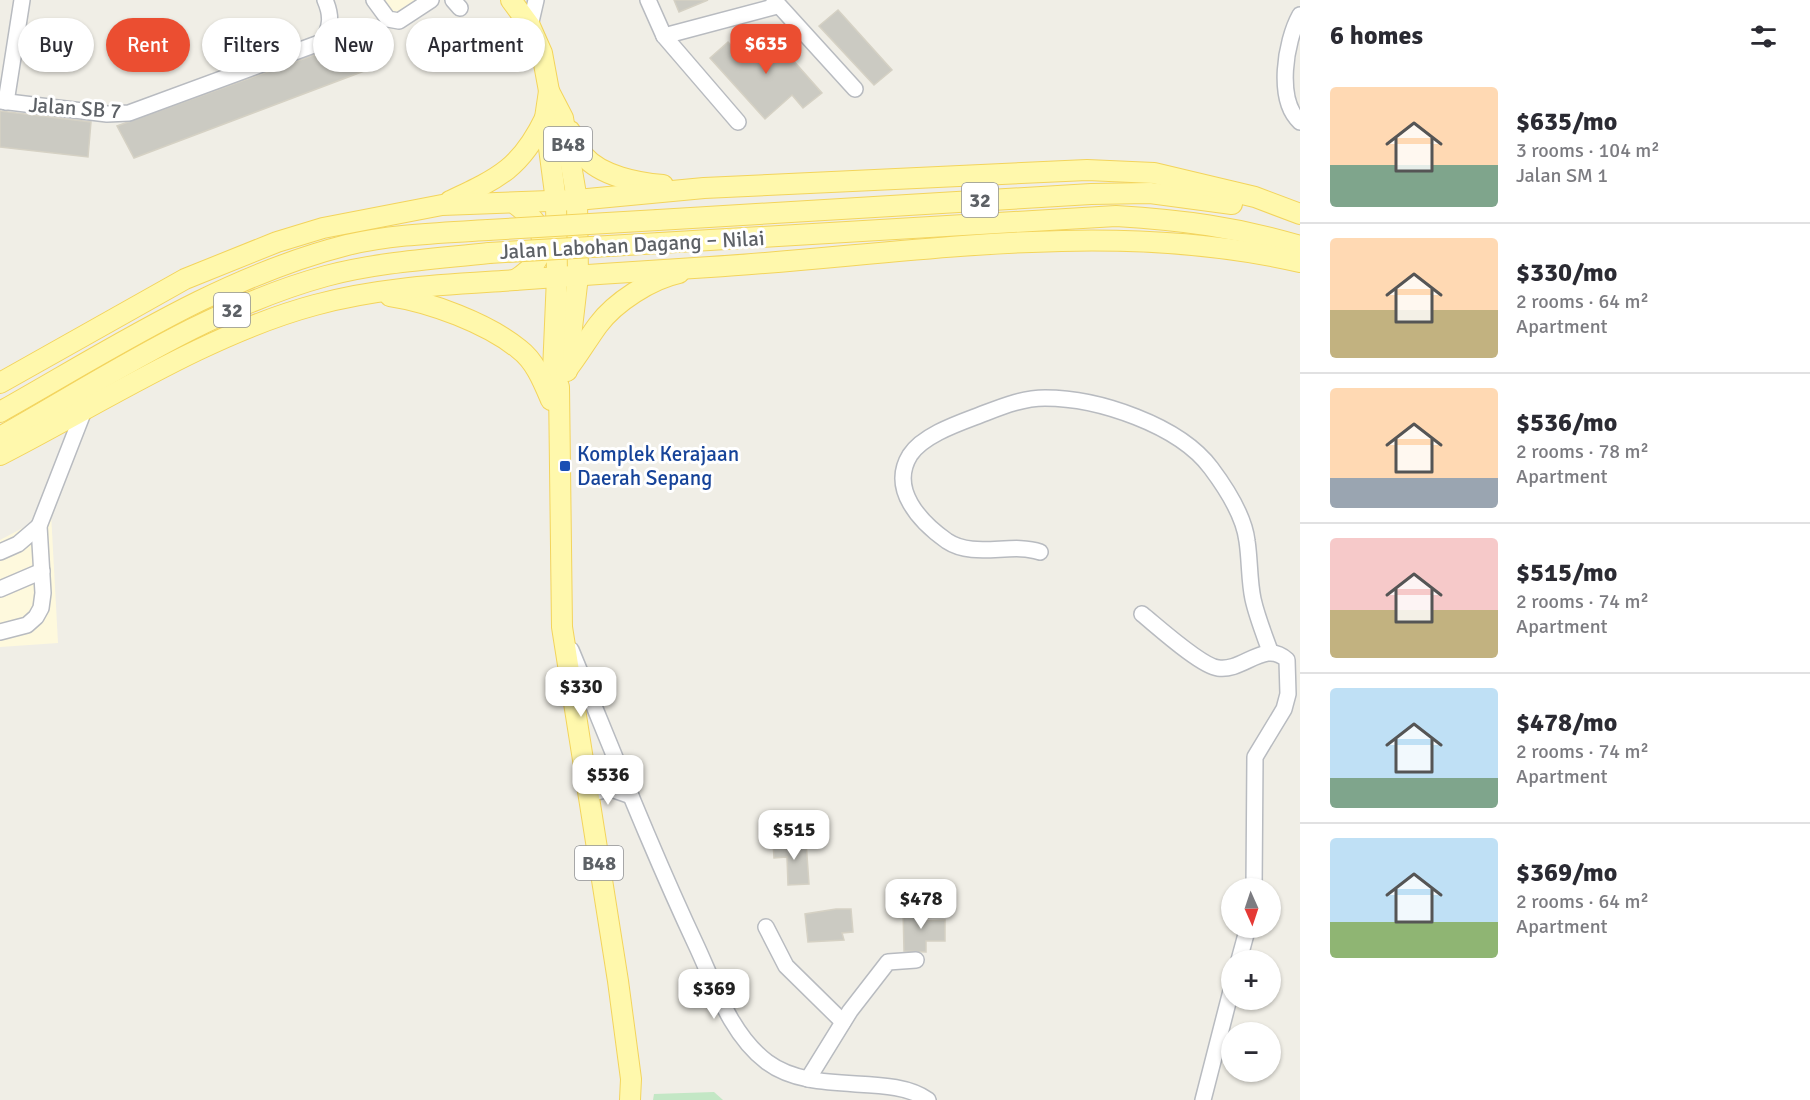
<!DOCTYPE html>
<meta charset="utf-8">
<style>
:root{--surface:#fff;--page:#f7f7f7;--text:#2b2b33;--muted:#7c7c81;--line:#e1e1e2;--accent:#eb4e31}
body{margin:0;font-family:Signika,sans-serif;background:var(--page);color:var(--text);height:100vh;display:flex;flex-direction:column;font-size:22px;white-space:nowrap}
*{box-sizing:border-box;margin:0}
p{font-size:20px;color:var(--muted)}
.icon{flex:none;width:33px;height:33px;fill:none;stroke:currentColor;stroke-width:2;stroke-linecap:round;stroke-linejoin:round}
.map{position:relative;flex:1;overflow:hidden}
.drawer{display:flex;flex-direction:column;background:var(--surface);width:510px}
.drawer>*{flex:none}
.hud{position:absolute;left:18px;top:18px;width:570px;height:54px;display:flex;gap:12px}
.needle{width:39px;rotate:177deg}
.buttons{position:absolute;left:1221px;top:878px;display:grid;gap:12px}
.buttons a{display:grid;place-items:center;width:60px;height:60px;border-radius:50%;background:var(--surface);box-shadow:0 2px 4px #0004;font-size:30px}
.price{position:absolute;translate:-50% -51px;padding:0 14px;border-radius:12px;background:#fff;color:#222;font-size:20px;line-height:39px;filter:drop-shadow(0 2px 3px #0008)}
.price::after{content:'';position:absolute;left:50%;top:36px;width:18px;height:14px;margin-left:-9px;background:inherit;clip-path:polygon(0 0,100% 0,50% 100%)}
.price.current{background:var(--accent);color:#fff}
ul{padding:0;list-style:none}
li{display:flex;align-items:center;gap:18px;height:150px;padding:0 30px}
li+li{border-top:2px solid var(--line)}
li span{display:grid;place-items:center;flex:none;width:168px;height:120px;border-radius:6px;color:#555}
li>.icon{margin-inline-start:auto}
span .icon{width:72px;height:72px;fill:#fffc;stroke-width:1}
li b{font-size:26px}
h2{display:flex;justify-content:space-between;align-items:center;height:72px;padding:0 30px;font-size:26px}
.tag{padding:0 21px;border-radius:27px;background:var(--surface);box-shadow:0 2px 4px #0004;font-size:21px;line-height:54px}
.tag.current{background:var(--accent);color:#fff}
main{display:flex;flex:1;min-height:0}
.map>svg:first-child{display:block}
.commercial{fill:#fef9dd}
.green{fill:#c3e7c5}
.building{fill:#cbcac2;stroke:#d5d1c4;stroke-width:1.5}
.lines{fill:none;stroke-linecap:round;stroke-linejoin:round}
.minor-casing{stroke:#b8bbc0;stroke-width:18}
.major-casing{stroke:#f3d45c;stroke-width:22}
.minor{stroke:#fff;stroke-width:15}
.major{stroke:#fff8ac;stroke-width:20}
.major-bridge-casing{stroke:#f3d45c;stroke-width:22;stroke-linecap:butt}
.major-bridge{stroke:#fff8ac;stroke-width:20}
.transit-dot{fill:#1a4fb4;stroke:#fff;stroke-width:2}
.labels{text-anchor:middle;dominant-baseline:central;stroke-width:6;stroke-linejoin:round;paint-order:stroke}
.shield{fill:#fff;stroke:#8e9094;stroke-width:1.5}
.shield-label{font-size:20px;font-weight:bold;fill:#5d6166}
.street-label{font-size:21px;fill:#5d6166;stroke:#fff}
.transit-label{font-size:21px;fill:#164399;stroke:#fff;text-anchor:start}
</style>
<main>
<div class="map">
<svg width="1300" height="1100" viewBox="0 0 1300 1100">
<rect width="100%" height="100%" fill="#f0eee6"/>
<g class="commercial">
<polygon points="377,0 425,0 400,17 390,16"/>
<polygon points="51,513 58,643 0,647 0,540"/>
</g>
<polygon class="green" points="714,1092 723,1100 653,1100 654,1094"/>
<g class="building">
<polygon points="674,0 708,0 679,12"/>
<polygon points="838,10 892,70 874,85 819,26"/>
<polygon points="363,30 380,65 134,158 117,126 325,51 333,42"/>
<polygon points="768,32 822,93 803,108 792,95 765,119 710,58 728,42 739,54"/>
<polygon points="0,111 91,122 88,157 0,147"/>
<polygon points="806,841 809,884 788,885 787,857 774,858 773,843"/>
<polygon points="924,908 924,921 945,920 945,941 926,941 926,952 904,951 903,909"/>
<polygon points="836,909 851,909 853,932 842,933 844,940 808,942 805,914"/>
</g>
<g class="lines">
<g class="minor-casing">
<g id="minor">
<polyline points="374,0 388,19 399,21 431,0"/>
<polyline points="453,0 460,8"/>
<polyline points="648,0 664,36 738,122"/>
<polyline points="774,0 855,89"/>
<path d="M1300 15C1285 42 1276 100 1300 122"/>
<polyline points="530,26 536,0"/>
<polyline points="664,36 777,6"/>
<path d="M0 101 107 114 129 113 322 42C331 27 332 16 325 0"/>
<polyline points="6,102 22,0"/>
<polyline points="0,552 18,544 39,526"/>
<path d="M1040 552C1012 542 974 559 947 541 920 522 889 489 910 455 923 435 959 423 980 415 1001 407 1022 398 1045 398 1098 398 1179 425 1211 468 1226 488 1244 516 1247 541 1250 561 1249 580 1253 599 1257 617 1264 634 1270 651"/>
<polyline points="0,589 42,571"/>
<path d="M1142 614C1158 627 1201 666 1218 668 1243 672 1265 639 1287 660L1288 694 1284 709 1255 757 1254 888"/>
<polyline points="0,632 27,625 36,617 41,608 43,593 39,526 83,413"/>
<path d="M571 650C612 749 651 849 697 947 715 986 731 1035 767 1062 814 1097 890 1072 928 1100"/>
<polyline points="587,794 611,789 631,796"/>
<polyline points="766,927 786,966 843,1022"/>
<polyline points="1239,960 1248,927"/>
<polyline points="808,1079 850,1011 888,962 916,960"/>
<polyline points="1203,1100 1232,987"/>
</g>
</g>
<g class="major-casing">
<g id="major">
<polyline points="511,0 530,26 542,53 549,91 563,118 577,200 578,276 567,371"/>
<polyline points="549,91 545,118 556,201 557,277 553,371 559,387 562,627 618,981 631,1079 630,1100"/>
<path d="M570 131C574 139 578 149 584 156 601 176 638 183 663 185"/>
<path d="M450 201C499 178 521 168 545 118"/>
<path d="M514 203C520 208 530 215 535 222 552 247 536 267 515 280"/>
<polyline points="658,220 1091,194 1150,193 1232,204"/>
<path d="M660 243 1116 216C1181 220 1237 227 1300 246"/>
<path d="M390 296C430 302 487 323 519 349 535 361 543 381 551 400"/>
<path d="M566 371C578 356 587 340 598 325 615 302 651 279 679 273"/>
<polyline points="0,383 185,279 277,242 323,228 442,205 577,200 704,188 1087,170 1154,173 1255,197 1300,214"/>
<path d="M0 412C112 349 221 277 347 245 393 234 441 233 488 230"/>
<path d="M0 437C105 378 209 308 326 276 379 262 434 259 489 253"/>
<path d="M0 455C100 404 207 334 315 305 376 288 439 285 502 281 571 276 641 271 710 267 906 255 1106 217 1300 262"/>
</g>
</g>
<use href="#minor" class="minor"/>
<use href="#major" class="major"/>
<g class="major-bridge-casing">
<g id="major-bridge">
<polyline points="488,230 658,220"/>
<polyline points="489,253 660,243"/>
</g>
</g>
<use href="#major-bridge" class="major-bridge"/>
</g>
<rect class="transit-dot" x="559" y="460" width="12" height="12" rx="3"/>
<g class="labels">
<g class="shield">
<rect x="544" y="127" width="48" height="34" rx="4.5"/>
<rect x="962" y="183" width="36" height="34" rx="4.5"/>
<rect x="214" y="293" width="36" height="34" rx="4.5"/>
<rect x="575" y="846" width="48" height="34" rx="4.5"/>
</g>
<g class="shield-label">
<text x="568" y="144">B48</text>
<text x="980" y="200">32</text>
<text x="232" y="310">32</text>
<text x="599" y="863">B48</text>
</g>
<g class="street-label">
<text transform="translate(75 108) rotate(4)">Jalan SB 7</text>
<text transform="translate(632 245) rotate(-3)">Jalan Labohan Dagang ‒ Nilai</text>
</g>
<g class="transit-label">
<text x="577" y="454">Komplek Kerajaan<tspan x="577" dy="24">Daerah Sepang</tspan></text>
</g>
</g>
</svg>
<div class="buttons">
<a><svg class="needle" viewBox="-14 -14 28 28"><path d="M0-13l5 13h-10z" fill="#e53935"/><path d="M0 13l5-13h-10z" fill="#7c7c81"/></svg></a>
<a>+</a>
<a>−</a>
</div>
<b class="price current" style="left:766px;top:75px">$635</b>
<b class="price" style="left:581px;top:718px">$330</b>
<b class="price" style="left:608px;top:806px">$536</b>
<b class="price" style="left:794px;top:861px">$515</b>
<b class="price" style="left:921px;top:930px">$478</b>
<b class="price" style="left:714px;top:1020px">$369</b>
<div class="hud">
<a class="tag">Buy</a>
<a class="tag current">Rent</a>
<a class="tag">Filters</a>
<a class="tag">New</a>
<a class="tag">Apartment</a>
</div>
</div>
<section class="drawer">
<h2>6 homes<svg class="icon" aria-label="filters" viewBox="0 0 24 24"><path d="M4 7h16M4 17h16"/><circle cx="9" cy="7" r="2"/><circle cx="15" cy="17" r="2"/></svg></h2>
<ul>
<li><span style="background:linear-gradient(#ffd9b3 65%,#7fa58c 0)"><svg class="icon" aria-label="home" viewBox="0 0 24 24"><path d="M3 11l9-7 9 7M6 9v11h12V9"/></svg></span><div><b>$635/mo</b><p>3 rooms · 104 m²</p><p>Jalan SM 1</p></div></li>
<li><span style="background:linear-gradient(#ffd9b3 60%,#c2b280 0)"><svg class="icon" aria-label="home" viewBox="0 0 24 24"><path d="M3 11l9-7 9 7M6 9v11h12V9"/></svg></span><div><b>$330/mo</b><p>2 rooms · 64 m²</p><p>Apartment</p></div></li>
<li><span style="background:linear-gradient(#ffd9b3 75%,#9aa5b1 0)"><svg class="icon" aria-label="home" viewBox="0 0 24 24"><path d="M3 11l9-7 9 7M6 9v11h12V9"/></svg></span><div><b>$536/mo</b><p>2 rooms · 78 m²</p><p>Apartment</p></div></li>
<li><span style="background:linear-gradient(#f6c9c9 60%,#c2b280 0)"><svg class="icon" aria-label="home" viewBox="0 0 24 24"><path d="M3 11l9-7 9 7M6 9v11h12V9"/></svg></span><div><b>$515/mo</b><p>2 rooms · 74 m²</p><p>Apartment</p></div></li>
<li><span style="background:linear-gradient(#bfe0f5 75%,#7fa58c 0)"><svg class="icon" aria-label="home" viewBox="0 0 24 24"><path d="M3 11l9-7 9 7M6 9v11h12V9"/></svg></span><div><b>$478/mo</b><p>2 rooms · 74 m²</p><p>Apartment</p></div></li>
<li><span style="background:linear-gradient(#bfe0f5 70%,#8fb573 0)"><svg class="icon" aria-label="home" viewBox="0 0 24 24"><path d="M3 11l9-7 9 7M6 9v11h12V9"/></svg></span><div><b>$369/mo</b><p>2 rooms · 64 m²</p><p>Apartment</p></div></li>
</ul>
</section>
</main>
